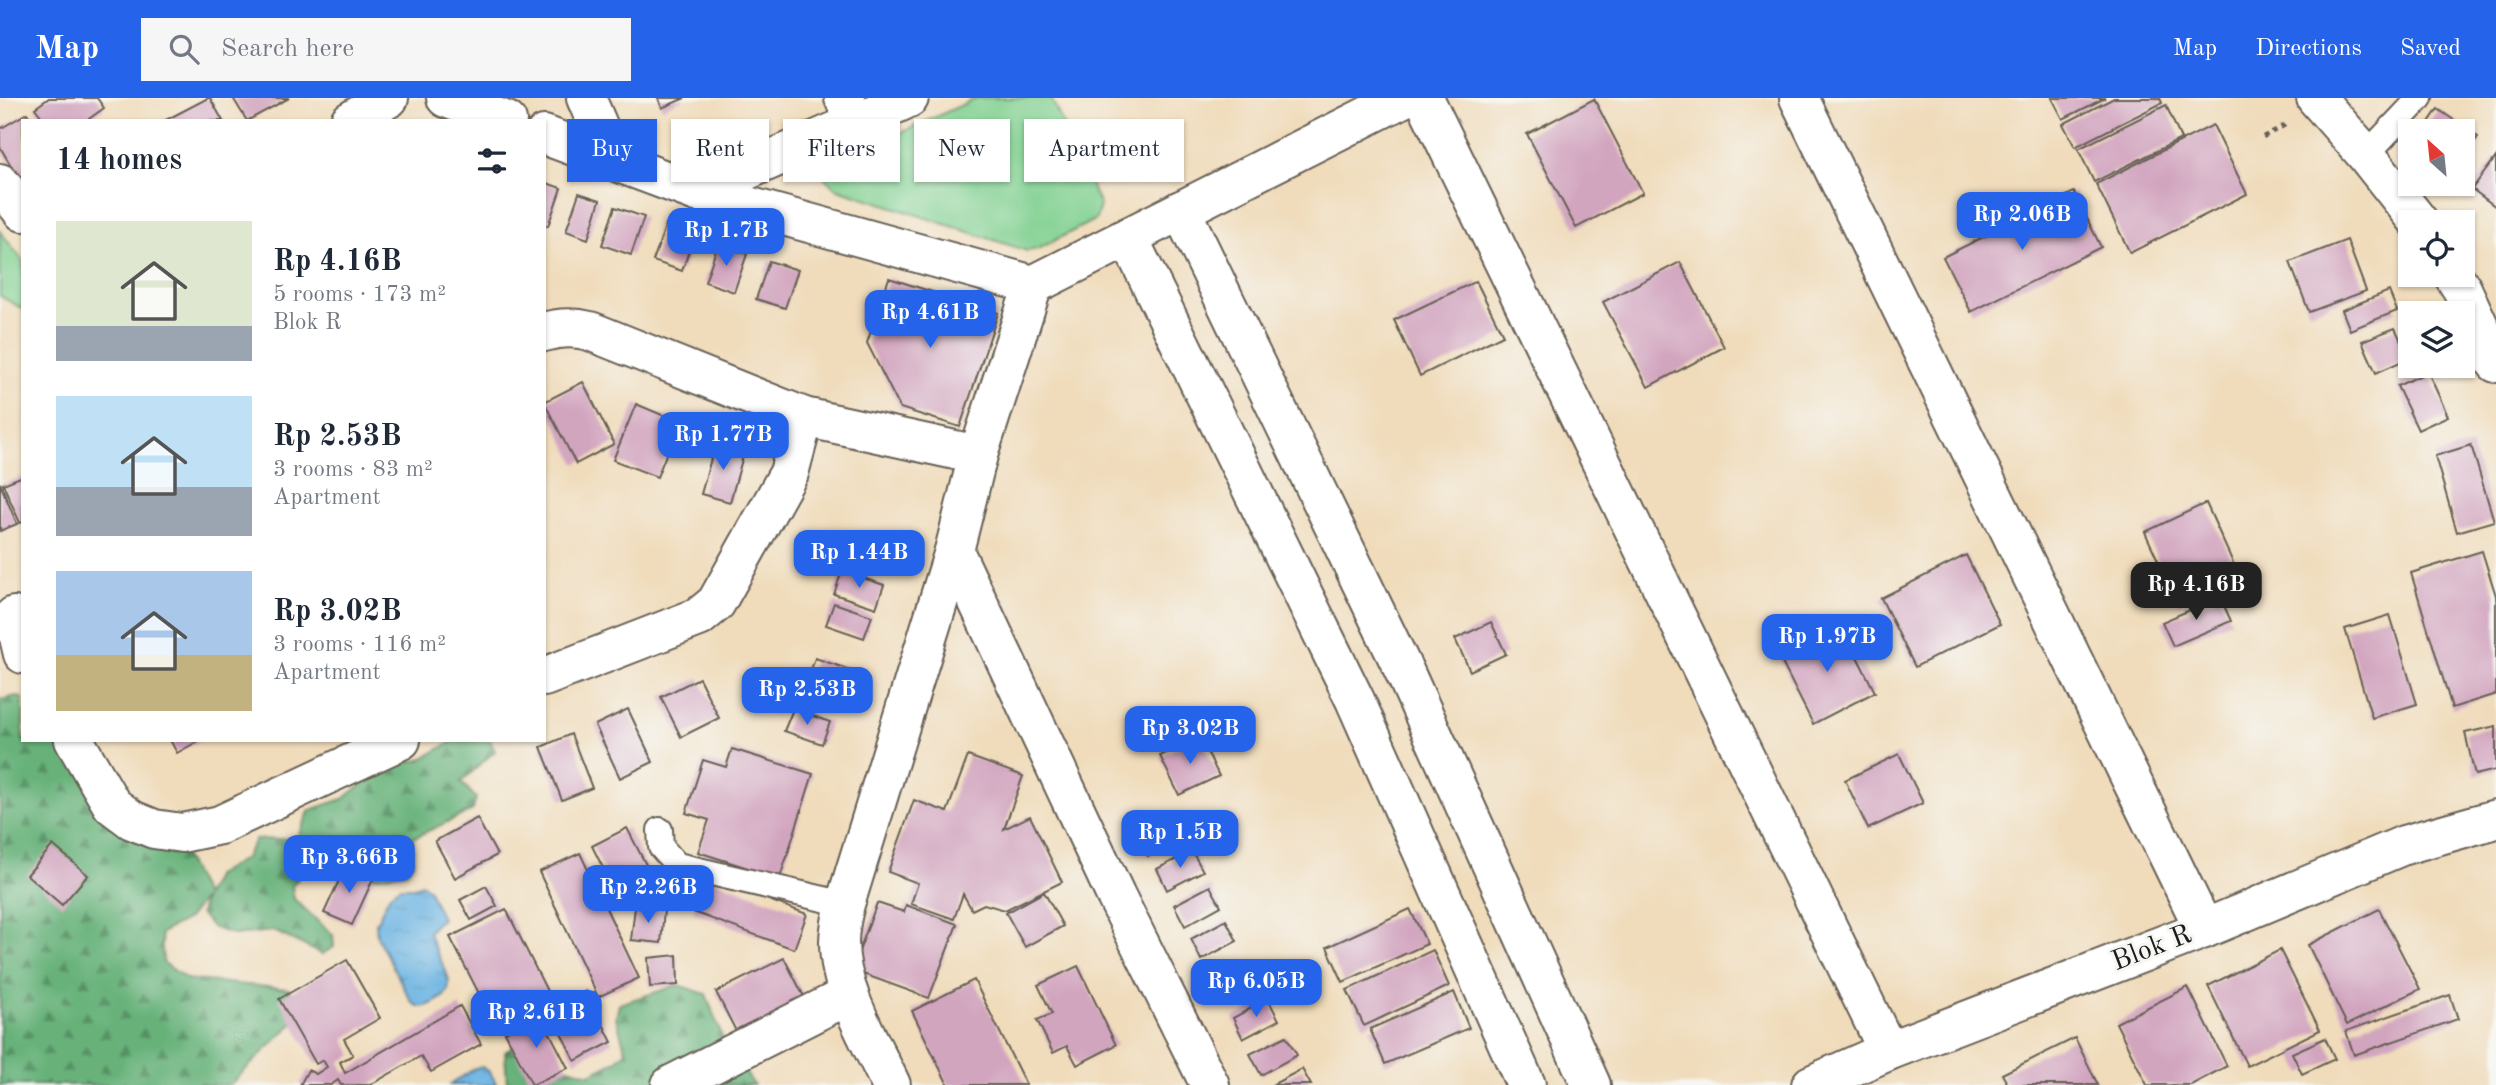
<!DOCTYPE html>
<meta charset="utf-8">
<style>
:root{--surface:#fff;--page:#f6f6f7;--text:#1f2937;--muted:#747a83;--accent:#2563eb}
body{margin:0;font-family:"Old Standard TT",serif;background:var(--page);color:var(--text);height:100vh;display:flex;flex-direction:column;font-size:26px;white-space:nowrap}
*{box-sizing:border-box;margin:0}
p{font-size:23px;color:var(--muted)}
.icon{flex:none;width:38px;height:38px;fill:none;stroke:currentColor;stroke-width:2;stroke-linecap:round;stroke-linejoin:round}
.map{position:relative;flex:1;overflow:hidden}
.drawer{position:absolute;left:21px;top:21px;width:525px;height:623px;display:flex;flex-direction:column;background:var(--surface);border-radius:0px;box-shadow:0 2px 5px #0004}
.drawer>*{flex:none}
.banner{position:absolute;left:567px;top:21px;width:665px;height:63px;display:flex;gap:14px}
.needle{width:46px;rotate:333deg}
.fabs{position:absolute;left:2398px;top:21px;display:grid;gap:14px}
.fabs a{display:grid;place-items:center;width:77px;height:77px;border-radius:0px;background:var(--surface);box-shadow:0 2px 5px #0004;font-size:35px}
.price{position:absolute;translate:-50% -60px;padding:0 16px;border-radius:14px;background:var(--accent);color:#fff;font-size:23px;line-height:46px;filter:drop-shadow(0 2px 4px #0008)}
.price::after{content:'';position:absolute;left:50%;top:42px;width:21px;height:16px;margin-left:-10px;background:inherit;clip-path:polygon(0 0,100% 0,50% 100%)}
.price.selected{background:#222;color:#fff}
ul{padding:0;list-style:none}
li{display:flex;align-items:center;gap:21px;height:175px;padding:0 35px}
li span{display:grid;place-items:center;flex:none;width:196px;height:140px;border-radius:0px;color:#555}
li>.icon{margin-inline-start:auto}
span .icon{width:84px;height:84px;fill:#fffc;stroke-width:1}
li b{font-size:30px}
h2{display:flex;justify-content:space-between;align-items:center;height:84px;padding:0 35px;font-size:30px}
.tag{padding:0 24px;border-radius:0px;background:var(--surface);box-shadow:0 2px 5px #0004;font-size:24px;line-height:63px}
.tag.selected{background:var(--accent);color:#fff}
header{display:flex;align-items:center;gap:42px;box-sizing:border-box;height:98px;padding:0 35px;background:var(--accent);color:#fff}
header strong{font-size:33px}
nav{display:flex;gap:38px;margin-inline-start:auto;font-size:24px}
.search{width:490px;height:63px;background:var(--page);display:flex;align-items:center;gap:18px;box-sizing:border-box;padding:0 24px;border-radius:0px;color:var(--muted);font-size:26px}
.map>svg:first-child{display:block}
.grass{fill:#80d090;stroke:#4e7656;stroke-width:2}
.forest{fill:url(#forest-firs);stroke:#42674b;stroke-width:2}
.water{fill:url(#water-ripples);stroke:#43687f;stroke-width:2}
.building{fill:#d2a5bf}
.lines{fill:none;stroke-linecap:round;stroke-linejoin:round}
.lane-casing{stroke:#665f54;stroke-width:28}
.street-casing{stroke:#665f54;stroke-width:42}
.secondary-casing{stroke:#665f54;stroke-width:42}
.path{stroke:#665f54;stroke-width:4.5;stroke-dasharray:5 5;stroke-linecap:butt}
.lane{stroke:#fff;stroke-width:24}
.street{stroke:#fff;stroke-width:38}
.secondary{stroke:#fff;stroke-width:38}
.labels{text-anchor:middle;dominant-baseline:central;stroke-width:6;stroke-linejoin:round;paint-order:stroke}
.street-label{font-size:28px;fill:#1c1c1c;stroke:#f6f6f2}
</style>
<header>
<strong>Map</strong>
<div class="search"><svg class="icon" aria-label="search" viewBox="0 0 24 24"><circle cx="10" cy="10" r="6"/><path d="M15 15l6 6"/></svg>Search here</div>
<nav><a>Map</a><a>Directions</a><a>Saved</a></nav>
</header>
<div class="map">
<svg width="2496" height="987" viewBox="0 0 2496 987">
<defs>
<pattern id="forest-firs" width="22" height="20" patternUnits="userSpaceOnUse" patternTransform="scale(1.75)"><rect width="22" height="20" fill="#68b27a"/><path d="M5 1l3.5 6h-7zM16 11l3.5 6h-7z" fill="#559063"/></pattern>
<pattern id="water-ripples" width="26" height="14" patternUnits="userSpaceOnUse" patternTransform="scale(1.75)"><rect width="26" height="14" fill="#6ab3e2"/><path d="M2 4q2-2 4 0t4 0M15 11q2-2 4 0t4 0" fill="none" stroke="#5b99c1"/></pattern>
</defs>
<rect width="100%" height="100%" fill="#f6f6f2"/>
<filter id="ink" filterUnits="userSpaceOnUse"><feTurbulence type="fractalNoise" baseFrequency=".0143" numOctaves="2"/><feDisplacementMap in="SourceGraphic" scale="14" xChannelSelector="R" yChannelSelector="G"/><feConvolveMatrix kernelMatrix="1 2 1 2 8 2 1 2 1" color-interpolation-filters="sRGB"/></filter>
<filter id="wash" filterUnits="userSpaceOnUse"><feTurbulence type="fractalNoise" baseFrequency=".00686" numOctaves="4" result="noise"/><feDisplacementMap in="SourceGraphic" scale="28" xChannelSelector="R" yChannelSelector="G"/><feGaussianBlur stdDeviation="1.57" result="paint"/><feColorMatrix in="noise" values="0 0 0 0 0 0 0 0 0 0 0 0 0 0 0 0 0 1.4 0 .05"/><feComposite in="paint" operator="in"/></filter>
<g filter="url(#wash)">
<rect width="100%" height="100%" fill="#f0dcbb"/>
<g class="grass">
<polygon points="977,0 1051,0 1100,107 1096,121 1038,151 1027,153 835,90 824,79 826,69"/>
<polygon points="0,133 23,163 23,211 0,198"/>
</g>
<g class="forest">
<polygon points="16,598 23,601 23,642 62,642 178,745 205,798 216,777 245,760 255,742 297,740 310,712 343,701 388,667 420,662 455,642 490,642 495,653 461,684 476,700 473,712 413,740 414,765 407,774 374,779 366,762 343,750 314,760 292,788 294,801 333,837 334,849 322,856 274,833 235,837 213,830 200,816 204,800 188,821 161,835 163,864 186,881 289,891 299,919 230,987 0,987 0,602"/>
<polygon points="678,887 706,896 724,944 754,987 507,987 505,954 525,940 568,970 590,976 614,964 626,954 616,919 619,906"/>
</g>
<g class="water">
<path d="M422 786 428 790 442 821 434 827 429 834C434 863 470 890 431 906 422 910 418 910 411 903L377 839 376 825 390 796 400 789H414Z"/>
<polygon points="482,969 490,974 497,987 450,987 475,970"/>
</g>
<g id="blocks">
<g class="building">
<polygon points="49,0 97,0 104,10 86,23 45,23 35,10"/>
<polygon points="208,0 210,0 223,23 164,23"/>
<polygon points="233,0 289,0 247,23"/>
<polygon points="658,0 685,0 662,10"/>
<polygon points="2052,0 2105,0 2063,21"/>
<polygon points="2114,0 2160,0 2162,5 2075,49 2063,26"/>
<polygon points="1594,1 1643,95 1576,130 1527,36"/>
<polygon points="2166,7 2181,41 2094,84 2078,51"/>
<polygon points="2438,11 2478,39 2462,62 2462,33 2423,33"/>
<polygon points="27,15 32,23 23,23 23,82 20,83 0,49 0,31"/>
<polygon points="2213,27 2247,96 2130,155 2096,86"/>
<polygon points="2496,59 2496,109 2472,91"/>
<polygon points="544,84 561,90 548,128 544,127"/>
<polygon points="2074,94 2101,149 1971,214 1943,159"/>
<polygon points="579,95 600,102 588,141 566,133"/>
<polygon points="615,109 644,119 631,157 602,147"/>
<polygon points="666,126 695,135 682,173 653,163"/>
<polygon points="2347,142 2366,193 2309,214 2290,164"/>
<polygon points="718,146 747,156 734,194 705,184"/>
<polygon points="769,163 798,172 785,210 756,201"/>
<polygon points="1680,164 1724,249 1648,289 1603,204"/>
<polygon points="889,180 998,215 960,329 900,310 867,245"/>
<polygon points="1476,183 1503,237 1420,278 1394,222"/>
<polygon points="2389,193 2397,213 2350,232 2342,212"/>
<polygon points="2395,230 2409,260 2376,275 2362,243"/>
<polygon points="2428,274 2448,318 2418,332 2397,288"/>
<polygon points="583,284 614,346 576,366 544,304"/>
<polygon points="636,306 679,324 657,379 613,362"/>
<polygon points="716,343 745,351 730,404 701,396"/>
<polygon points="2471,347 2494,423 2457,434 2435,358"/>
<polygon points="23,378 23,424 20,425 3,386"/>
<polygon points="0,385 17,426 0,433"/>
<polygon points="2206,405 2239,478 2178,506 2145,434"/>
<polygon points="2482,453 2496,498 2496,596 2452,610 2411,475"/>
<polygon points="1966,457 2000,526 1915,569 1881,500"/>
<polygon points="842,473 884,487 876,510 834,496"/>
<polygon points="2220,499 2231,523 2173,548 2162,524"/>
<polygon points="834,505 872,518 864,540 826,527"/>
<polygon points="2390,517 2417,606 2372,620 2345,531"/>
<polygon points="1491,524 1506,556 1470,573 1455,541"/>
<polygon points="1841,527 1875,594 1813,626 1779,559"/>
<polygon points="815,560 854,573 846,595 808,581"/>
<polygon points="699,580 719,620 681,639 661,599"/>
<polygon points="628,611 653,664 620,680 595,627"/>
<polygon points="793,611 830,624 822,646 784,633"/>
<polygon points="2496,628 2496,672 2475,677 2465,635"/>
<polygon points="571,636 592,690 562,702 541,649"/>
<polygon points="1200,639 1219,678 1179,697 1160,658"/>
<polygon points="170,642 200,642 177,655"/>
<polygon points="732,651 813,676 780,780 698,754 709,722 686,715 703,662 726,669"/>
<polygon points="1899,656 1923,705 1868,731 1845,682"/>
<polygon points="968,658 1023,678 1004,731 1030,718 1062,784 1005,812 984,806 972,812 963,796 954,821 911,806 918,785 888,774 914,702 947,714"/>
<polygon points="1173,719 1183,739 1148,758 1136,737"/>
<polygon points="477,720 497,757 455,780 435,743"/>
<polygon points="627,730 658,790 622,808 592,748"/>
<polygon points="53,747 88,777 62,807 27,777"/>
<polygon points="1192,753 1203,773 1167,792 1157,771"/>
<polygon points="580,755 639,880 598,899 539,774"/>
<polygon points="346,767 374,779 352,827 324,815"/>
<polygon points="706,779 807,816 794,851 693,814"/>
<polygon points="486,788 497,808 471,822 460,802"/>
<polygon points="1210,788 1221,808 1185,828 1174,807"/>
<polygon points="1044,794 1063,828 1025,849 1006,815"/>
<polygon points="877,805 904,814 906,807 957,826 929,900 852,872"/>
<polygon points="635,809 664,812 661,845 631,842"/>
<polygon points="506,811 547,893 492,921 450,839"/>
<polygon points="1410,811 1427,846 1343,884 1327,849"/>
<polygon points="2379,811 2420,891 2347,927 2308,847"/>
<polygon points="1226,822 1237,843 1201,862 1191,841"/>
<polygon points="1433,852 1449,888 1364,928 1347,892"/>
<polygon points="2280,852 2320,932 2247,968 2208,888"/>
<polygon points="677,857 678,887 650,889 648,860"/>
<polygon points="784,860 810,910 742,945 716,894"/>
<polygon points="347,862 380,920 344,941 353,957 340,964 345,975 460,908 481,946 431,974 421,958 370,987 341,987 338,982 331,987 300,987 308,972 316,976 327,969 323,962 316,966 279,901"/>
<polygon points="1248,867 1259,888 1224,907 1212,886"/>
<polygon points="1078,868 1116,947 1077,967 1067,948 1053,955 1037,922 1052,916 1038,887"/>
<polygon points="974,882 1026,987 948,987 912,913"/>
<polygon points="2188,889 2227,968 2191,987 2147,987 2116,925"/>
<polygon points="586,893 612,944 575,963 549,911"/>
<polygon points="1454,894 1469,930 1385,966 1370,931"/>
<polygon points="2450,897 2458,921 2354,957 2346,933"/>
<polygon points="1268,901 1279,922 1243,941 1233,920"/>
<polygon points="540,916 568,970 532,987 505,934"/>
<polygon points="1286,938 1297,957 1261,977 1250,956"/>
<polygon points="2075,940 2098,987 2008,987 2002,976"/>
<polygon points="2325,940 2335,961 2302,976 2292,955"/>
<polygon points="1302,971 1311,987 1272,987"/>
</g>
</g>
</g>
<g filter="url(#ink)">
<use href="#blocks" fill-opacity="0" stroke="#665f54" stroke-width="2"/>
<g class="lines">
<g class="lane-casing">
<g id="lane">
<polyline points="2366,57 2420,0"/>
<polyline points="660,732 661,749 677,767 845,806"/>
</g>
</g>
<g class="street-casing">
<g id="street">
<polyline points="446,0 507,23"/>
<polyline points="586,0 613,62"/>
<polyline points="844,0 855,25 909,0"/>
<polyline points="1424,0 1888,953"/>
<polyline points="1799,0 2204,831"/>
<polyline points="350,23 389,0"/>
<polyline points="544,37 697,94 855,25"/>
<polyline points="0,85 23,114"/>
<polyline points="697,94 1033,187 1403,0"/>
<polyline points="1181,112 1406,577 1591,987"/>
<polyline points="1128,139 1355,602 1526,987"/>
<path d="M544 234C560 229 574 229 590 233L804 319 978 357"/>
<polyline points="954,453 1116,798 1210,987"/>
<polyline points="14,518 23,556"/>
<polyline points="544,579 699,519 716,505 789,375 804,319"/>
<polyline points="74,642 112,707 132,722 154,731 182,735 220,727 401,642"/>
<polyline points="671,987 849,897"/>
<path d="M891 987C870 942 839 894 839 844 839 831 842 818 845 806L954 453 978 357 1033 187"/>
<polyline points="1811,987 1888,953 2204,831 2404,747 2496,721"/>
</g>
</g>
<g class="secondary-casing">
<g id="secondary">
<polyline points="2316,0 2366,57 2419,124"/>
<polyline points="2453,177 2462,191 2496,265"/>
</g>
</g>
<polyline class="path" points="2263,39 2287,26"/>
<use href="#lane" class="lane"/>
<use href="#street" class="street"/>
<use href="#secondary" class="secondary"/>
</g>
</g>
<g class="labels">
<g class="street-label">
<text transform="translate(2152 851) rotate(-21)">Blok R</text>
</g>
</g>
</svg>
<div class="fabs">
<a><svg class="needle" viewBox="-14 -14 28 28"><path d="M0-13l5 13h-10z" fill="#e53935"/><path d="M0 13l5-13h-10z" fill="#747a83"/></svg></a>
<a><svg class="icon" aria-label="locate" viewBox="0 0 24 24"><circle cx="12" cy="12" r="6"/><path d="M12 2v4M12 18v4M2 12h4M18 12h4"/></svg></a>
<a><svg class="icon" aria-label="layers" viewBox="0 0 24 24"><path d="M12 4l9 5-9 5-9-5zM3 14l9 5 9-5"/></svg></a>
</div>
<b class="price" style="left:2022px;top:154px">Rp 2.06B</b>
<b class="price" style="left:726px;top:170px">Rp 1.7B</b>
<b class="price" style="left:930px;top:252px">Rp 4.61B</b>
<b class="price" style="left:723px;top:374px">Rp 1.77B</b>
<b class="price" style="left:859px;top:492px">Rp 1.44B</b>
<b class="price selected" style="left:2196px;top:524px">Rp 4.16B</b>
<b class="price" style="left:1827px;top:576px">Rp 1.97B</b>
<b class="price" style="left:807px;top:629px">Rp 2.53B</b>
<b class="price" style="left:1190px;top:668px">Rp 3.02B</b>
<b class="price" style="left:1180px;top:772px">Rp 1.5B</b>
<b class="price" style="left:349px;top:797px">Rp 3.66B</b>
<b class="price" style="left:648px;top:827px">Rp 2.26B</b>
<b class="price" style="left:1256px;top:921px">Rp 6.05B</b>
<b class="price" style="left:536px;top:952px">Rp 2.61B</b>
<div class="banner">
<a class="tag selected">Buy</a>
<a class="tag">Rent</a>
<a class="tag">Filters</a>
<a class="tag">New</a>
<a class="tag">Apartment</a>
</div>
<section class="drawer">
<h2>14 homes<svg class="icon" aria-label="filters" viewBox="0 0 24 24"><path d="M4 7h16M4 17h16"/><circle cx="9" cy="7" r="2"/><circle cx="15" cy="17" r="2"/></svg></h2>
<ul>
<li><span style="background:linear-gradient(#dfe7d0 75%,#9aa5b1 0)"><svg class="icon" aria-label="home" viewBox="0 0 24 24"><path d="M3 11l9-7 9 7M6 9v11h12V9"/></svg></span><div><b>Rp 4.16B</b><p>5 rooms · 173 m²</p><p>Blok R</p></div></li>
<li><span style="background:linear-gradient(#bfe0f5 65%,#9aa5b1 0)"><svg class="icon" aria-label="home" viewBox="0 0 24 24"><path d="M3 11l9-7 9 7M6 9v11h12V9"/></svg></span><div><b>Rp 2.53B</b><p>3 rooms · 83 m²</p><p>Apartment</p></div></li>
<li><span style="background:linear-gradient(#a9c7e8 60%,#c2b280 0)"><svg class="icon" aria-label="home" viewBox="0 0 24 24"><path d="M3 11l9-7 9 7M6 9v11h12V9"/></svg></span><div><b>Rp 3.02B</b><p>3 rooms · 116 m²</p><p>Apartment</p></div></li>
</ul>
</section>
</div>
